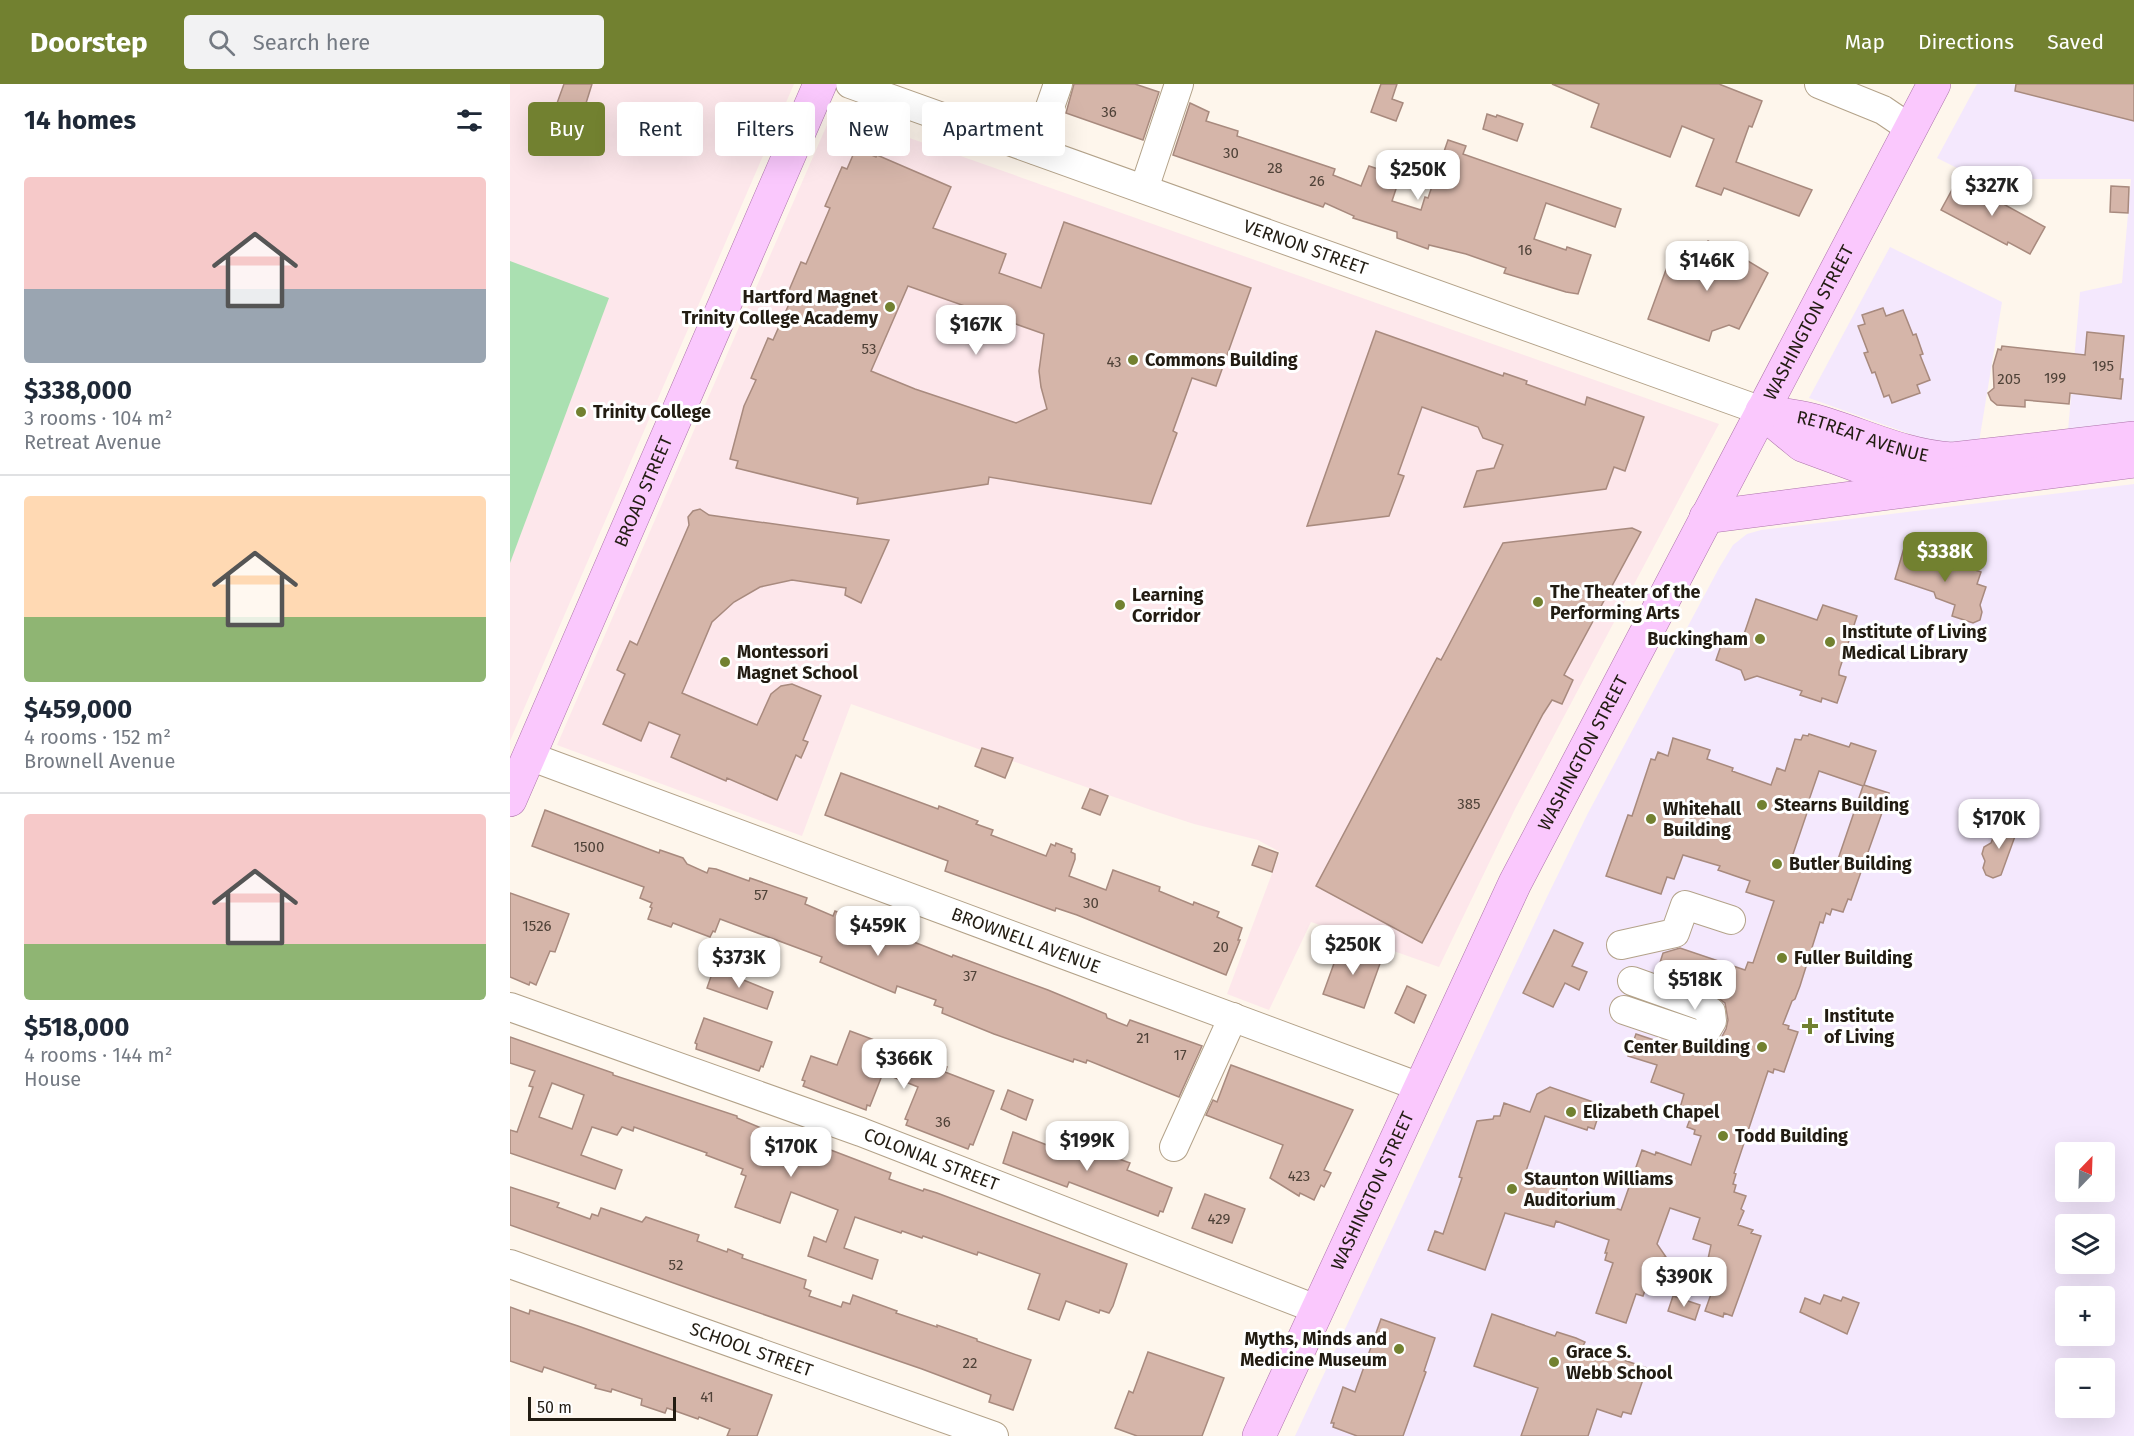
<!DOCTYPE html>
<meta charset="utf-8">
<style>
:root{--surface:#fff;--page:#f2f2f3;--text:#1f2937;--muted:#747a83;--line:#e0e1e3;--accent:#728130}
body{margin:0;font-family:"Fira Sans",sans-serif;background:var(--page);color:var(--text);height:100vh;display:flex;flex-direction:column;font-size:22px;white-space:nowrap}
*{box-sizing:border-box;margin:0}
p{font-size:20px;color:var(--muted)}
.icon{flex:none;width:33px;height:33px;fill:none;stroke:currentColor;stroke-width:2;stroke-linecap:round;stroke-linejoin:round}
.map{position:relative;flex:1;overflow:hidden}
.drawer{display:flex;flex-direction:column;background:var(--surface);width:510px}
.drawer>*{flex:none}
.top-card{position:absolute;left:18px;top:18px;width:570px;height:54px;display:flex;gap:12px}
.needle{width:39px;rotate:23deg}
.buttons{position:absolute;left:1545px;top:1058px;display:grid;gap:12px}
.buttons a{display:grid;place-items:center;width:60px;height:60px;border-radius:6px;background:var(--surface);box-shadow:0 6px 24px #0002;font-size:30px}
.scale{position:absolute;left:18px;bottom:15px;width:148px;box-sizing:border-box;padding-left:6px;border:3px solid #221c12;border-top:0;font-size:16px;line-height:21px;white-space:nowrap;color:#221c12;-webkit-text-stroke:4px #fff;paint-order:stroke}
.price{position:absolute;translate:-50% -51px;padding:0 14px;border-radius:12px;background:#fff;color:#222;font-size:20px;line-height:39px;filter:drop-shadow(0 2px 3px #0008)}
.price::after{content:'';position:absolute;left:50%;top:36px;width:18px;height:14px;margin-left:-9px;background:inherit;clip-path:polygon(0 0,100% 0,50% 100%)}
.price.active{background:var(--accent);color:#fff}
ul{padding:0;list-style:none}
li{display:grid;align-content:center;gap:12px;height:318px;padding:0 24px}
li+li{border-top:2px solid var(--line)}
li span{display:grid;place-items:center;height:186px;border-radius:6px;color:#555}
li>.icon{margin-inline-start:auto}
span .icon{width:108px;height:108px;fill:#fffc;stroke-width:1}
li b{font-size:26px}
h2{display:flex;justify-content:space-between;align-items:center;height:72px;padding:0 24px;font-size:26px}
.pill{padding:0 21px;border-radius:6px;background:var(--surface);box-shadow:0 6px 24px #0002;font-size:21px;line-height:54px}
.pill.active{background:var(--accent);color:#fff}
header{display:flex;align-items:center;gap:36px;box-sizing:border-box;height:84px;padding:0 30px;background:var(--accent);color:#fff}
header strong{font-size:28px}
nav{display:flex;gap:33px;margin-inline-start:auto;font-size:21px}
.search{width:420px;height:54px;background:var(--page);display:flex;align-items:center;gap:15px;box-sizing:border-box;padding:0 21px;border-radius:6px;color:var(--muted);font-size:22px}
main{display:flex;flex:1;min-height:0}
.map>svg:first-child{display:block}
.education{fill:#fde7eb}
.medical{fill:#f4e8fd;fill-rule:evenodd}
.green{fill:#aae0b1}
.building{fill:#d5b5a9;stroke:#a88a7e;stroke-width:1.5;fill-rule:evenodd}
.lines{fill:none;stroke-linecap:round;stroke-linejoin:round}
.minor-casing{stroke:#b3a289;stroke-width:30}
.major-casing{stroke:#ac74aa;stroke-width:34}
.minor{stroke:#fff;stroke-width:28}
.major{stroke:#fac8fd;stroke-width:33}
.poi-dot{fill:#728130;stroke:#fff;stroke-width:2}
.labels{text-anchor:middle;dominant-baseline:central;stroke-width:6;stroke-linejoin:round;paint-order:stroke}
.number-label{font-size:15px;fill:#4f4238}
.street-label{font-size:18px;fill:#221c12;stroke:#fff}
.poi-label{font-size:18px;font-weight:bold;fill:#221c12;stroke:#fff;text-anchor:start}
</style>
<header>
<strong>Doorstep</strong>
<div class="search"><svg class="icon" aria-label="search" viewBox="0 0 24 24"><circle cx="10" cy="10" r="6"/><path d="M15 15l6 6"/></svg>Search here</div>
<nav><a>Map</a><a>Directions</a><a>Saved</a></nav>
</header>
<main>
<section class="drawer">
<h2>14 homes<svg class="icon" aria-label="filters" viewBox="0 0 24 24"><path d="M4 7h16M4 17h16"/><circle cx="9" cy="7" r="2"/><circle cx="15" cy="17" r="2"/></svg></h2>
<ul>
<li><span style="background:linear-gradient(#f6c9c9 60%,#9aa5b1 0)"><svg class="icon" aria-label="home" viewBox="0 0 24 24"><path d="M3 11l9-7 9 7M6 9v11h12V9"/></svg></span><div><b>$338,000</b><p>3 rooms · 104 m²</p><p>Retreat Avenue</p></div></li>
<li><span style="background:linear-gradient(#ffd9b3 65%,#8fb573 0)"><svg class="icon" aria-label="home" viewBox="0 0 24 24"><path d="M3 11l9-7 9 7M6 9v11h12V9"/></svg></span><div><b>$459,000</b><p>4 rooms · 152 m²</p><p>Brownell Avenue</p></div></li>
<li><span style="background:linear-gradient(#f6c9c9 70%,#8fb573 0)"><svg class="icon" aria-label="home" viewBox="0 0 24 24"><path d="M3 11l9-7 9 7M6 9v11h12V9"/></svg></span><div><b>$518,000</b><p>4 rooms · 144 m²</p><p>House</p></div></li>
</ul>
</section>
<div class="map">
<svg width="1624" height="1352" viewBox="0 0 1624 1352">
<rect width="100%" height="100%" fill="#fef6ec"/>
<g class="education">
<polygon points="0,0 284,0 0,657"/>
<polygon points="323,27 1209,340 1005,725 929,883 801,838 759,926 717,910 770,768 748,756 684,740 641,726 341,620 292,752 47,661"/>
</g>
<g class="medical">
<polygon points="1467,0 1624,0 1624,338 1558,347 1570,208 1612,199 1621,95 1469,95 1427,74"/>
<polygon points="1380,163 1492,218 1469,358 1434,362 1299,314"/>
<path d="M1624 400V1352H785L1036 815 1077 731 1209 484 1223 461 1237 450 1251 446ZM1556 1068H1594V1107H1556ZM1556 1140H1594V1179H1556ZM1556 1212H1594V1251H1556ZM1556 1284H1594V1323H1556Z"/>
</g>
<polygon class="green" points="0,177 99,214 0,479"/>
<g class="building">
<polygon points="54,0 82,0 72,32 46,22"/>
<polygon points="564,0 625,0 649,8 633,56 556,29"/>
<polygon points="871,0 887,0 882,15 893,19 886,37 861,28"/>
<polygon points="1042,0 1209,0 1252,17 1242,43 1239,42 1226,78 1302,106 1289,132 1214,104 1211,111 1186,102 1204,55 1172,42 1160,73 1081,43 1089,20"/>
<polygon points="1506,0 1624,0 1624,37 1505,7"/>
<polygon points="680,19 699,28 696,37 728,47 727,52 825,85 823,91 851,102 859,82 880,89 878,95 888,99 882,117 911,126 915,113 918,114 938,56 956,62 953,70 1111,125 1105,143 1036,119 1024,155 1056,166 1057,163 1081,171 1068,210 1056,208 994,189 996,184 956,170 919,161 918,165 887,154 887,148 843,134 844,132 815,119 813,123 663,71"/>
<polygon points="977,30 986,33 987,31 1013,40 1007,57 973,45"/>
<path d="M346 64 366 73 367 71 441 103 423 144 496 170 489 189 531 204 554 138 741 204 706 302 682 294 663 347 667 349 641 420 479 393 478 400 347 420 348 414 226 384 228 377 220 375 234 322 246 296 241 294 258 254 263 256 279 220 274 218 291 178 296 180 320 124 315 122 332 83 337 85ZM398 202 534 250 529 287 531 303 537 325 506 339 405 305 361 287Z"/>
<polygon points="1449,93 1467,103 1466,105 1535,143 1520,170 1498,158 1497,161 1431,126"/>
<polygon points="1601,102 1619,103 1618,129 1600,128"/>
<polygon points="1198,157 1216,167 1218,165 1258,189 1229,245 1219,241 1202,247 1199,257 1138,235 1161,172 1184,181"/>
<polygon points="1373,224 1376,232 1393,226 1403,251 1406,250 1413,270 1410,271 1420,296 1407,301 1410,309 1382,319 1379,311 1374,313 1365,288 1362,289 1354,269 1358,268 1348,242 1355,240 1352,231"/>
<polygon points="866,247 993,292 994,289 1017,297 1016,300 1075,321 1077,313 1134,333 1115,387 1104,383 1096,405 954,423 967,387 984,384 993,361 973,354 968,343 912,323 888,390 894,392 879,432 797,442"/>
<polygon points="1577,248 1614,252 1610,295 1613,295 1611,315 1560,309 1559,320 1515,316 1515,323 1487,321 1481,316 1478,309 1484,304 1483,282 1488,265 1491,266 1492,262 1575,271"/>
<polygon points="190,425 199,431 379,456 351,519 335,511 336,504 282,496 250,503 224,518 202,538 172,609 247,641 261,610 271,602 282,600 311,612 293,656 298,658 291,674 286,671 267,716 217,694 216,697 161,673 170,651 139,638 131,657 93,640 115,590 107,586 120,557 127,561 179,441 178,433 183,427"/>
<polygon points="1122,444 1131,448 1054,591 1063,596 1052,620 1042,616 1033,630 912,859 806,802 927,574 931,576 993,459"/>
<polygon points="1394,464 1420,474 1421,471 1471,488 1467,500 1476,503 1470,521 1472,528 1470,536 1463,539 1442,532 1445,521 1426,514 1424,508 1385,495"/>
<polygon points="1246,515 1307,536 1313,521 1347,532 1329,587 1329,591 1336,593 1327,619 1312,614 1311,618 1290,611 1292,607 1247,592 1235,596 1231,586 1206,576 1214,553 1231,559"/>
<path d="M1299 650 1339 663 1341 659 1366 667 1354 701 1379 709 1341 816 1338 815 1333 828 1322 825 1320 831 1316 829 1313 839 1310 838 1290 902 1285 915 1282 917 1273 940 1279 942 1278 945 1288 948 1274 988 1264 985 1263 989 1258 987 1224 1089 1226 1090 1223 1100 1226 1101 1224 1108 1236 1112 1231 1125 1234 1127 1228 1141 1243 1146 1241 1149 1251 1152 1222 1232 1214 1229 1213 1233 1195 1227 1212 1179 1198 1175 1201 1161 1183 1155 1190 1134 1160 1124 1147 1160 1156 1173 1146 1175 1133 1212 1126 1210 1116 1239 1086 1229 1103 1179 1095 1176 1097 1169H1095L1099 1156 1046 1137 1044 1143 995 1129 975 1186 918 1166 925 1147 933 1150 952 1094 949 1093 967 1037 983 1035 984 1032H990L994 1019 1020 1028 1027 1010 1040 1003 1086 1019 1085 1021 1091 1024 1084 1045 1078 1043 1077 1046 1035 1032 1016 1087 1058 1101 1055 1110 1093 1122V1120L1111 1126 1132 1066 1145 1071 1146 1068 1181 1081 1191 1052 1184 1050 1185 1046 1177 1043 1180 1035 1168 1031 1174 1010 1141 998 1147 981 1118 972 1126 950 1165 963 1166 961 1189 967 1203 962 1210 956 1216 945 1218 936 1215 919 1198 907 1147 888 1153 869 1170 864 1235 886 1238 878 1243 879 1264 817 1236 808 1240 797 1208 786 1210 782 1173 771 1164 795 1157 793 1151 810 1096 792 1118 731 1122 732 1141 675 1145 676 1148 668 1158 672 1163 654 1200 666 1197 675 1223 684 1222 687 1261 701 1267 684 1275 687 1285 655 1291 656 1293 651 1298 652ZM1309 687 1353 702 1324 787 1282 773 1301 717 1299 716Z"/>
<polygon points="472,664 503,674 495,694 465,682"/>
<polygon points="331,689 428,725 429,722 468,737 466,740 483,746 481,751 536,772 541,760 545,762 546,759 562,765 561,768 565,770 565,775 559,792 596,806 603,786 650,803 649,807 683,821 684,818 709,828 707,833 732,844 728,856 730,856 716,891 567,831 546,824 545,827 435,787 438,777 315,731"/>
<polygon points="580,705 598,712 590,731 572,724"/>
<polygon points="35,726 149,769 150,766 173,774 177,780 197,789 199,784 206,785 239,797 240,794 297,814 295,820 323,832 325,827 442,873 443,871 538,906 596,930 597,934 617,942 620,936 692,962 669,1013 577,976 576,979 564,975 563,978 484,950 432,929 433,924 424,921 426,916 387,902 385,909 310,878 312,873 210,835 205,848 203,847 200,853 163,839 161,843 138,835 142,824 140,823 142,819 130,814 134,803 22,762"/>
<polygon points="1490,737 1508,744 1491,791 1483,794 1476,791 1473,784 1475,777 1472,770 1474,763 1481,759"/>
<polygon points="749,762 768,769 762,788 742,781"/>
<polygon points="0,809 59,830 45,868 40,867 26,901 20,898 19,901 0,893"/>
<polygon points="1044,846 1073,859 1062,882 1077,888 1069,906 1055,899 1043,923 1013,909"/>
<polygon points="831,860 872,874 854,924 813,910"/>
<polygon points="204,884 263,908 257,925 197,904"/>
<polygon points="897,902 916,911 904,939 885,929"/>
<polygon points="194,934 262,958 253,983 251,982 249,987 186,965 187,960 185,959"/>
<polygon points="340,947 367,957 364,966 415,986 419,975 437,983 435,988 484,1007 463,1061 460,1060 458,1065 396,1041 398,1036 395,1035 408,1003 373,989 360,1022 357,1021 356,1026 293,1002 295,997 292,996 301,972 327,981"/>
<path d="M0 953 103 989V991L227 1032V1034L251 1044 250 1047 283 1059 285 1053 305 1060 381 1089 379 1095 413 1107 414 1105 427 1109 617 1180 603 1222 599 1229 590 1226 589 1229 556 1217 549 1236 518 1225 530 1190 468 1168 467 1171 413 1152 412 1154 392 1147 391 1149 345 1133 334 1164 368 1176 362 1195 298 1172 304 1153 316 1158 328 1126 281 1108 270 1139 225 1123 236 1092 231 1090 233 1085 196 1071 197 1069 124 1043 123 1047 112 1043 107 1051 82 1043 71 1071 112 1086 105 1105 0 1069V1046L7 1048 23 1003 19 1002 25 987 0 979ZM42 999 74 1011 62 1045 29 1033Z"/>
<polygon points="721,981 843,1026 814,1086 821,1089 814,1103 811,1101 804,1116 790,1109 789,1112 760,1094 773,1061 696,1031 703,1016 707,1018"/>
<polygon points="498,1006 523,1016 516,1036 491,1025"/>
<polygon points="503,1048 550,1066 554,1055 620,1079 617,1086 662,1104 653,1128 650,1127 648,1132 559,1098 557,1103 493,1079"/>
<polygon points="0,1103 49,1119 47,1123 80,1135 82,1130 88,1132 91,1124 132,1138 136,1133 189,1151 187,1157 217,1168 218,1165 233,1171 232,1174 296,1196 294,1204 301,1207 299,1212 331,1223 333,1218 340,1220 343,1211 387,1227 386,1229 427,1243 427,1241 467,1255 467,1257 521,1276 503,1326 479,1318 481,1311 412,1285 203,1213 0,1141"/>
<polygon points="695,1110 735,1125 722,1159 682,1144"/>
<polygon points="1314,1211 1331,1217 1333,1213 1349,1219 1337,1250 1290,1228 1295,1214 1310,1220"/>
<polygon points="1163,1212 1190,1221 1185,1236 1158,1227"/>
<polygon points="0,1223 19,1230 20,1226 68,1242 262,1311 247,1352 217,1352 220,1345 189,1333 188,1335 157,1324 155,1329 131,1321 132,1315 102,1305 101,1308 85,1304 86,1301 34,1283 32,1288 0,1277"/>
<polygon points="982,1230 1045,1252 1047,1248 1066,1254 1075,1258 1073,1262 1137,1284 1121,1330 1113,1328 1111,1333 1087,1325 1078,1352 1011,1352 1028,1304 964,1282"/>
<polygon points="871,1235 925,1254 914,1287 916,1288 893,1352 847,1352 823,1343 824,1339 821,1339 833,1303 845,1308"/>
<polygon points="638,1268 714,1294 692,1352 627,1352 605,1344 619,1307 623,1309"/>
</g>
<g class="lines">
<g class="minor-casing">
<g id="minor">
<path id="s1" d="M340 0 1252 327"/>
<polyline points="1309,0 1373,26 1401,45"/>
<polyline points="525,66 548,0"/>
<polyline points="634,105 669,0"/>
<path id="s2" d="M19 672 910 1003"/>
<polyline points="1111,861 1165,849 1175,821 1221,836"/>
<path id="s3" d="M0 923 351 1048 806 1225"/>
<polyline points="1114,926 1188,951 1196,947 1202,937 1201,928 1192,922 1122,897"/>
<polyline points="664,1063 723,933"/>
<path id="s4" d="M0 1180 484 1352"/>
</g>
</g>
<g class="major-casing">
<g id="major">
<path id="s5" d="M1252 327C1268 330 1286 332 1302 336 1350 349 1392 372 1442 375L1624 354"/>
<polyline points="1252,328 1292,361 1384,395 1407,399"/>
<polyline points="1196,433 1624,377"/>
<path id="s6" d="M0 716 310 0"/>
<path id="s7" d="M749 1352 1005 799 1424 0"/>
</g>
</g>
<use href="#minor" class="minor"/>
<use href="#major" class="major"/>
</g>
<g class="poi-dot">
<circle cx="380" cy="223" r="6"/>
<circle cx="623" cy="276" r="6"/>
<circle cx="71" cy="328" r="6"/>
<circle cx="1028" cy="518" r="6"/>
<circle cx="610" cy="521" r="6"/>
<circle cx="1250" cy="555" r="6"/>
<circle cx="1320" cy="558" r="6"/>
<circle cx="215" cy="578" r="6"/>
<circle cx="1252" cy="721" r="6"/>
<circle cx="1141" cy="735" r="6"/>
<circle cx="1267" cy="780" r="6"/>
<circle cx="1272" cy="874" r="6"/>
<path d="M1297 933h6v6h6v6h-6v6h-6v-6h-6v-6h6z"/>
<circle cx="1252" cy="963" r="6"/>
<circle cx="1061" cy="1028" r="6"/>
<circle cx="1213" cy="1052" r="6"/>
<circle cx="1002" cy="1105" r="6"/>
<circle cx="889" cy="1265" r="6"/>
<circle cx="1044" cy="1278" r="6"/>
</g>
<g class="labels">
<g class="number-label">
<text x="599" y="28">36</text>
<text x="721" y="69">30</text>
<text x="765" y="84">28</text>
<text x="807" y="97">26</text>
<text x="1015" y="166">16</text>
<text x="359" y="265">53</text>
<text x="604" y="278">43</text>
<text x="1593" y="282">195</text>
<text x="1545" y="294">199</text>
<text x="1499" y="295">205</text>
<text x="959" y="720">385</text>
<text x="79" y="763">1500</text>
<text x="251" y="811">57</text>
<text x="581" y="819">30</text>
<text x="27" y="842">1526</text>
<text x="711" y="863">20</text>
<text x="460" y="892">37</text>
<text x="633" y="954">21</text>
<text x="670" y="971">17</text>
<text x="433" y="1038">36</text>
<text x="789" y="1092">423</text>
<text x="709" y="1135">429</text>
<text x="166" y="1181">52</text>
<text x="460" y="1279">22</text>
<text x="197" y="1313">41</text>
</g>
<g class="street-label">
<text stroke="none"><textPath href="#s1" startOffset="484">VERNON STREET</textPath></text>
<text stroke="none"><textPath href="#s7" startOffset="1242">WASHINGTON STREET</textPath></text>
<text stroke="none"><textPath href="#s5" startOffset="104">RETREAT AVENUE</textPath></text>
<text stroke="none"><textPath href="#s6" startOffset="336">BROAD STREET</textPath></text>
<text stroke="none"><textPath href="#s7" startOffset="756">WASHINGTON STREET</textPath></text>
<text stroke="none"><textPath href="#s2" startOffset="530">BROWNELL AVENUE</textPath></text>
<text stroke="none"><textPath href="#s3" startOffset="448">COLONIAL STREET</textPath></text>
<text stroke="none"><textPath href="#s7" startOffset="270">WASHINGTON STREET</textPath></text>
<text stroke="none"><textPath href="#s4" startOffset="256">SCHOOL STREET</textPath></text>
</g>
<g class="poi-label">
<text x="368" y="213" text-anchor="end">Hartford Magnet<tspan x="368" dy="21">Trinity College Academy</tspan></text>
<text x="635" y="276">Commons Building</text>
<text x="83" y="328">Trinity College</text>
<text x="1040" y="508">The Theater of the<tspan x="1040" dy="21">Performing Arts</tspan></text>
<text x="622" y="511">Learning<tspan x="622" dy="21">Corridor</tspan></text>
<text x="1332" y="548">Institute of Living<tspan x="1332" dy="21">Medical Library</tspan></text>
<text x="1238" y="555" text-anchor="end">Buckingham</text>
<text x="227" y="568">Montessori<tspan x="227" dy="21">Magnet School</tspan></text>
<text x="1264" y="721">Stearns Building</text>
<text x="1153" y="725">Whitehall<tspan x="1153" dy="21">Building</tspan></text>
<text x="1279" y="780">Butler Building</text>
<text x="1284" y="874">Fuller Building</text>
<text x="1314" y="932">Institute<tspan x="1314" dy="21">of Living</tspan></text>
<text x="1240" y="963" text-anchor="end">Center Building</text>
<text x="1073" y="1028">Elizabeth Chapel</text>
<text x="1225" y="1052">Todd Building</text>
<text x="1014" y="1095">Staunton Williams<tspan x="1014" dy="21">Auditorium</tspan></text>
<text x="877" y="1255" text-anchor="end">Myths, Minds and<tspan x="877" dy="21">Medicine Museum</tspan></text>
<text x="1056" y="1268">Grace S.<tspan x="1056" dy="21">Webb School</tspan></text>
</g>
</g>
</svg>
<div class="buttons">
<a><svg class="needle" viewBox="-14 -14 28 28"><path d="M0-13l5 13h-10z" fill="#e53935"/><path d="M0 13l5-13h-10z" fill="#747a83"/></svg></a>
<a><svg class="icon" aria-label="layers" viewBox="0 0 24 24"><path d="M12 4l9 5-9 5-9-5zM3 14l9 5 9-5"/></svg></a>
<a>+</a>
<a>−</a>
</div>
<div class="scale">50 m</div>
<b class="price" style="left:908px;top:117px">$250K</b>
<b class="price" style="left:1482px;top:133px">$327K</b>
<b class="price" style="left:1197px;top:208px">$146K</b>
<b class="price" style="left:466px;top:272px">$167K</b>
<b class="price active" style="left:1435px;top:499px">$338K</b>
<b class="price" style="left:1489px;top:766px">$170K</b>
<b class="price" style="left:368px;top:873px">$459K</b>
<b class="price" style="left:843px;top:892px">$250K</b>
<b class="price" style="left:229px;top:905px">$373K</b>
<b class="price" style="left:1185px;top:927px">$518K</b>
<b class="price" style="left:394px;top:1006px">$366K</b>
<b class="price" style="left:577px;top:1088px">$199K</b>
<b class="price" style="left:281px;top:1094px">$170K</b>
<b class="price" style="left:1174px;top:1224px">$390K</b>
<div class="top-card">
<a class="pill active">Buy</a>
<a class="pill">Rent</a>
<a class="pill">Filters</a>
<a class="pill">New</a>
<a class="pill">Apartment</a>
</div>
</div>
</main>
